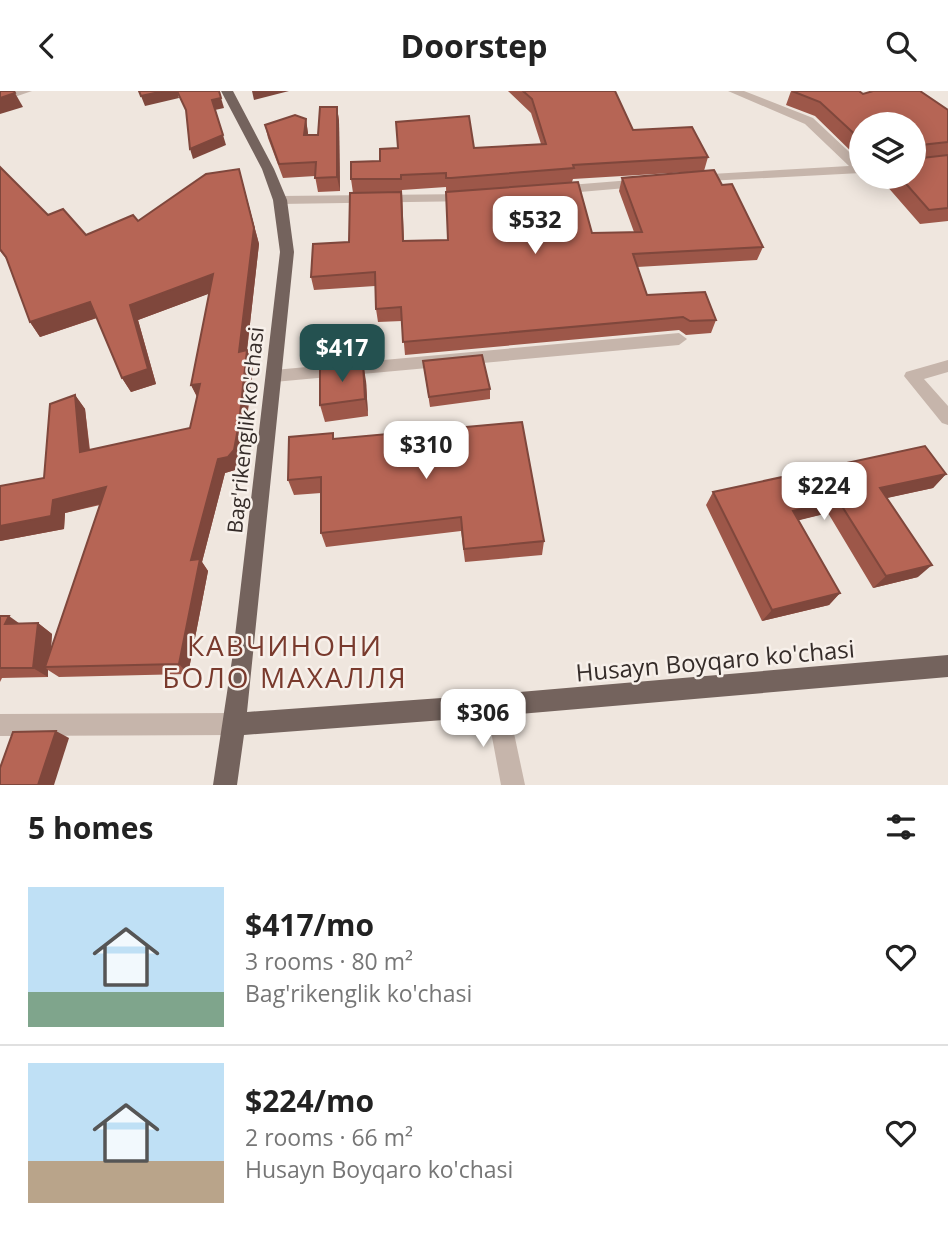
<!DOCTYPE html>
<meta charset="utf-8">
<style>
:root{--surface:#fff;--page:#f2f2f2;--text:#222;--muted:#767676;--line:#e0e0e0;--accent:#245150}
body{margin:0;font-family:"Open Sans",sans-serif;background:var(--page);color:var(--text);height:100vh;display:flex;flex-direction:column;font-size:26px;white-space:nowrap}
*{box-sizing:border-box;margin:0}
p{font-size:23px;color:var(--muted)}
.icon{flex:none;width:38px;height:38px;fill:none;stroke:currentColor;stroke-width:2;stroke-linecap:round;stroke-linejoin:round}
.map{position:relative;height:694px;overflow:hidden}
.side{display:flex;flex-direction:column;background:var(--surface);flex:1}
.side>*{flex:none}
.fabs{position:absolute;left:849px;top:21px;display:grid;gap:14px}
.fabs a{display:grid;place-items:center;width:77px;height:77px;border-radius:50%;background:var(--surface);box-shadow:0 4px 18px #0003;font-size:35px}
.price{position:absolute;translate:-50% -60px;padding:0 16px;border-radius:14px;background:#fff;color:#222;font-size:23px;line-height:46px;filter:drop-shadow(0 2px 4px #0008)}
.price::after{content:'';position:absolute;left:50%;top:42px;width:21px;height:16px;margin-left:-10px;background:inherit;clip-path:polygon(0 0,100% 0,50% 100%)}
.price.on{background:var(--accent);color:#fff}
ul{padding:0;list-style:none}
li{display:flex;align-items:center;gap:21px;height:175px;padding:0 28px}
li+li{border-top:2px solid var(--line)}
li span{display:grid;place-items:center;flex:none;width:196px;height:140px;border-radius:0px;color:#555}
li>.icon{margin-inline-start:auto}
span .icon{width:84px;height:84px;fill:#fffc;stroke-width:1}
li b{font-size:30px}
h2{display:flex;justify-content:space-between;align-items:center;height:84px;padding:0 28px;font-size:30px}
header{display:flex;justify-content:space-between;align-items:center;height:91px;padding:0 28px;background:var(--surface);font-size:32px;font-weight:700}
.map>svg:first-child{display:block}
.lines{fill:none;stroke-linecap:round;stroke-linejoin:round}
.minor{fill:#c6b5ab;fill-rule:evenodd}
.major{fill:#74635d;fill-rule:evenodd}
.wall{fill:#9d5749;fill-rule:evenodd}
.shaded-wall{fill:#7f473c}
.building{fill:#b66555;stroke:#7f473c;stroke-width:2}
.labels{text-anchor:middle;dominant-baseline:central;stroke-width:5;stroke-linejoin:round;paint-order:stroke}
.street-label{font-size:21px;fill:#352c29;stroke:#f7f0ea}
.near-street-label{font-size:24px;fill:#352c29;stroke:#f7f0ea}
.near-neighbourhood-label{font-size:28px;letter-spacing:2px;fill:#793a2d;stroke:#f7f0ea}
</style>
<header><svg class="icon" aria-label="back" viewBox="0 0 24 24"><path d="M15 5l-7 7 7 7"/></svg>Doorstep<svg class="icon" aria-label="search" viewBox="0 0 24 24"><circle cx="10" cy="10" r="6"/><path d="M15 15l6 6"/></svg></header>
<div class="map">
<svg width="948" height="694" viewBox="0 0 948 694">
<rect width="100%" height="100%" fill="#efe6de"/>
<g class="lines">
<g class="minor">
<polygon points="14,0 32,0 0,11 0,4"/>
<polygon points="728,0 744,0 813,27 861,72 861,82 688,91 687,88 693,84 849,75 805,33"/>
<polygon points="644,88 650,92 649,95 557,103 550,99 557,95"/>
<polygon points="470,103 477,107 475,110 280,113 273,109 280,105"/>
<polygon points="679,242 687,248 679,254 274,291 266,285 274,279"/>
<polygon points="948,269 948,281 924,288 948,315 948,334 942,332 904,285 906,281"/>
<polygon points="497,603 505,606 508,614 525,694 501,694 486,614 489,606"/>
<polygon points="235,622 243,625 246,633 243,641 235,644 0,645 0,623"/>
</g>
<polygon class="major" points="221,0 233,0 274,78 287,109 294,161 247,621 497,603 948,564 948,586 497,625 244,644 237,694 213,694 233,562 280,161 273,109 262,78"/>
</g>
<g class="wall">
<path d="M508 0H615L633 39 708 66 704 80 573 88 572 91 592 142 634 141 619 100 622 87 722 94 763 156 757 169 637 176 647 204 716 229 711 242 686 244 679 239 405 264 402 230 378 231 376 218 375 195 314 199 311 186 349 151 353 102 351 88 380 70 474 57 541 53 531 22ZM446 96 448 149 404 150 402 99Z"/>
<polygon points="791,0 863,3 948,19 948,130 920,133 879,86 914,86 861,33 861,70 815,25 786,14"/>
<polygon points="337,16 339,30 340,100 318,101 315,85 283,87 268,47 265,34 306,28 308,44 318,44"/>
<polygon points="0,76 48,124 86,144 138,130 239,78 259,153 247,259 253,274 245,346 241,373 235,379 225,382 202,471 208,480 188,583 59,586 48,579 48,586 2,587 0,591 0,525 20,533 38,532 52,543 51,559 100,414 65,422 64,438 0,450 0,395 44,387 75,304 85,318 90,359 190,337 197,306 191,294 210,202 138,229 156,293 131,301 122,287 97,227 40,246 30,231 7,169 0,160"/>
<polygon points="423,270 490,298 490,308 430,316"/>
<polygon points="366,290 368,325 325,331 320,314"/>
<polygon points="334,348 544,450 542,464 465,471 461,440 326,456 321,442 321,402 294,404 288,389"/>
<polygon points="946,383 933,397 886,407 918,486 873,497 828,422 798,429 840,502 829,514 762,530 706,414 713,401"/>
</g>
<g class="shaded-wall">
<polygon points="164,0 177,0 179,7 145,15 141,5"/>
<polygon points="219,0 224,17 215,19 212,9"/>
<polygon points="252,0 289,0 254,9"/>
<polygon points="15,2 23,16 0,23 0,7"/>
<polygon points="337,16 339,30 340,100 337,86"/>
<polygon points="306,28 308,42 307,57 304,44"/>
<polygon points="223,44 226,54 193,68 190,58"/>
<polygon points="239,78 259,153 247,259 253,274 245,346 241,373 235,379 225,382 202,471 208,480 188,583 179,573 191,469 218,368 239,261"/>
<polygon points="213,183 219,199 138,229 156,293 131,301 122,287 130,214"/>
<polygon points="90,211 99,226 40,246 30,231"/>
<polygon points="363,272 366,290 368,325 365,308"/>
<polygon points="200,293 199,309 191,294"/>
<polygon points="75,304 85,318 91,375 80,361"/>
<polygon points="946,383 933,397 869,411 880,397"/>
<polygon points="106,396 116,409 65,422 64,438 0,450 0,435 53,409"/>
<polygon points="838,409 828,422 784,433 793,420"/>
<polygon points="932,474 918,486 873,497 886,485"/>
<polygon points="840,502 829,514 762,530 772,519"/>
<polygon points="9,525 23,535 5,533"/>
<polygon points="38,532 52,543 49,576 45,576 48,579 48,586 33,577"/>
<polygon points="56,640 69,647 54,694 38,694"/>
</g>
<g class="building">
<polygon points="0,0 14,0 15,2 0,7"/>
<polygon points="139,0 164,0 141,5"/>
<polygon points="177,0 219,0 221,7 212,9 223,44 190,58 186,19"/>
<polygon points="523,0 615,0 633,39 692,36 708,66 573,74 574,77 451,87 446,87 446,82 401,84 401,88 351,88 351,71 380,70 380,58 398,57 396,31 469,25 474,57 546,53 532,8"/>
<polygon points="792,0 859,0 863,3 873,0 920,0 948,19 948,51 921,54 919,65 922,67 948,64 948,117 929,119 900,86 914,86 914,33 861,33 861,49 820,11"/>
<polygon points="320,16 337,16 337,86 315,87 316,71 279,73 265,34 295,24 306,28 304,44 318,44"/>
<polygon points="0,76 48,124 63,118 86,144 133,124 138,130 206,83 239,78 254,137 239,261 247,259 239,332 234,359 228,366 218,368 191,469 200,468 179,573 45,576 106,396 53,409 51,425 0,435 0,395 44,387 50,313 75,304 80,361 190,337 200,293 191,294 213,183 130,214 148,278 122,287 90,211 30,231 6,166 0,158"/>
<polygon points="714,79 722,94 732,93 763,156 633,163 647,204 705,201 716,229 690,230 683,226 403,251 401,216 376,218 375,181 311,186 313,153 349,151 350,102 401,101 403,150 448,149 446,101 578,91 592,142 642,141 622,87"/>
<polygon points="482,264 490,298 429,306 423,270"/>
<polygon points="363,272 365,308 320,314 320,276"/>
<polygon points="522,331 544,450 464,458 461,426 321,442 321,386 288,389 289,346 333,342 333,348"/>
<polygon points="925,355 946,383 880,397 932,474 886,485 838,409 793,420 840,502 772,519 713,401"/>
<polygon points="0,525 9,525 5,533 38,532 33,577 0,577"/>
<polygon points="56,640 38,694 0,694 0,677 13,641"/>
</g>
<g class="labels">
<g class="street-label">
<text transform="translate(245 339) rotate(-84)">Bag'rikenglik ko'chasi</text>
</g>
<g class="near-street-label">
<text transform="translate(715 569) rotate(-5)">Husayn Boyqaro ko'chasi</text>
</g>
<g class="near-neighbourhood-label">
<text x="285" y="554">КАВЧИНОНИ<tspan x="285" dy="32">БОЛО МАХАЛЛЯ</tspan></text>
</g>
</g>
</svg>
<div class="fabs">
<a><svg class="icon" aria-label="layers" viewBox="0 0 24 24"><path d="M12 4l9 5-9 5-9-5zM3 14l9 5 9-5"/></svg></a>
</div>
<b class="price" style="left:535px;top:165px">$532</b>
<b class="price on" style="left:342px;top:293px">$417</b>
<b class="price" style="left:426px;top:390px">$310</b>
<b class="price" style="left:824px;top:431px">$224</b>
<b class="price" style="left:483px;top:658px">$306</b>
</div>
<section class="side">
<h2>5 homes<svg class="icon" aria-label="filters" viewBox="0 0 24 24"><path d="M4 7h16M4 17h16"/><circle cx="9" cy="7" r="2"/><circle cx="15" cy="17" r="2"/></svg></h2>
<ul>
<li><span style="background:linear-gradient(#bfe0f5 75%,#7fa58c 0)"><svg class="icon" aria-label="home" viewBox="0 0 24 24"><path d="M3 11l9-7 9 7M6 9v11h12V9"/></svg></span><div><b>$417/mo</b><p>3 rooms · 80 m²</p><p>Bag'rikenglik ko'chasi</p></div><svg class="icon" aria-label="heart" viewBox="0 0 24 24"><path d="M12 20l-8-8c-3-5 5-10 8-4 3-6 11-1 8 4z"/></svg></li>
<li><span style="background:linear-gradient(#bfe0f5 70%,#b9a48a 0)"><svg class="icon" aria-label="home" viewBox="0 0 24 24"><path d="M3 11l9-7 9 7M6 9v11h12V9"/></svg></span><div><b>$224/mo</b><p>2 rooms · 66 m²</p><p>Husayn Boyqaro ko'chasi</p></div><svg class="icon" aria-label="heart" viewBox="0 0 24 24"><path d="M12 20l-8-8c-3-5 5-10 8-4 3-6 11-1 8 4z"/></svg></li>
</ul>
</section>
